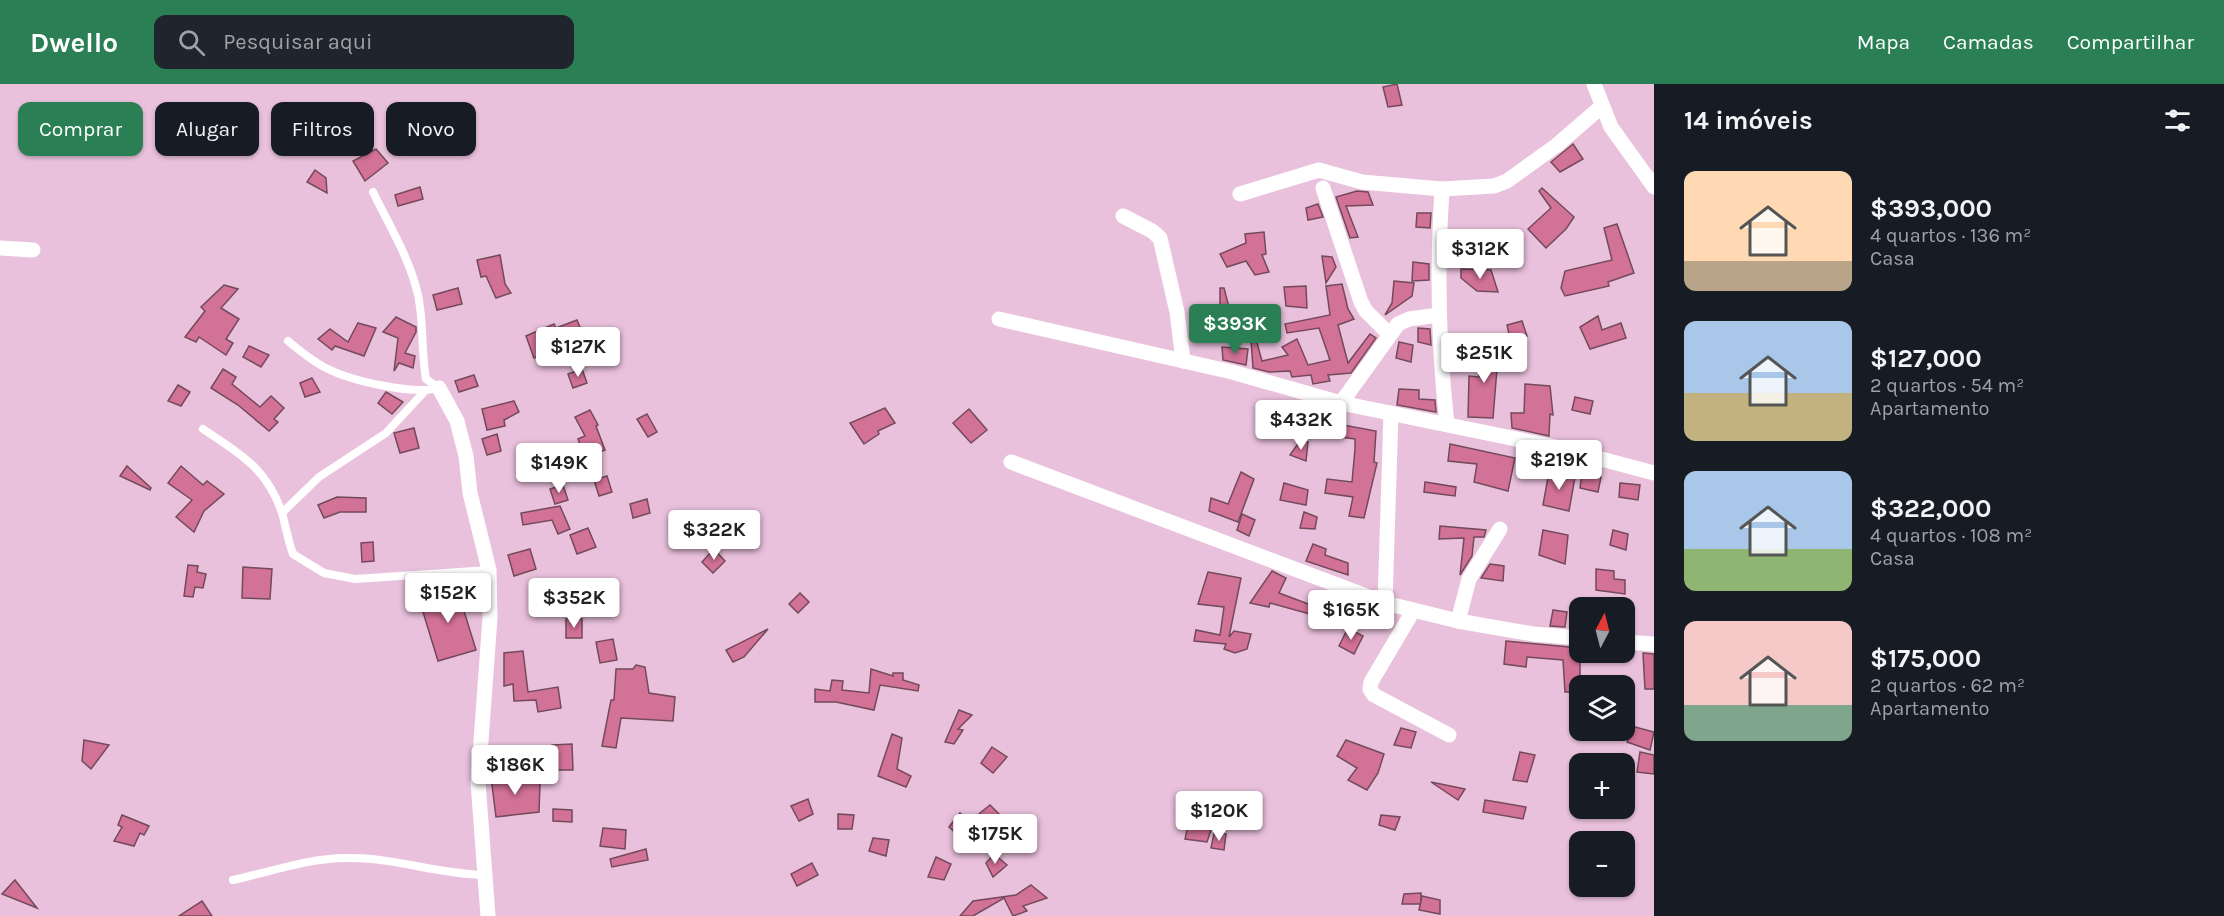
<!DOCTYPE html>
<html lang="pt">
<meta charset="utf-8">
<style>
:root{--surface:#171b24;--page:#20242c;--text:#f1f3f6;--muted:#9ea1a6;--accent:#2a8054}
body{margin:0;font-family:Karla,sans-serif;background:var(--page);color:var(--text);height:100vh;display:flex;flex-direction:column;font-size:22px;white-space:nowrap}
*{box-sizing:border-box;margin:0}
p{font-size:20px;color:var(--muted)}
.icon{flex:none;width:33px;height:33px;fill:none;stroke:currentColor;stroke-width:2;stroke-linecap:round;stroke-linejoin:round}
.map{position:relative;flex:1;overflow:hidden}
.drawer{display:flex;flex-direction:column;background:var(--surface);width:570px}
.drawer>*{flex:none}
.banner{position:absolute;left:18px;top:18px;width:570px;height:54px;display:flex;gap:12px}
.needle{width:39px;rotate:7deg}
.buttons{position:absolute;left:1569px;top:513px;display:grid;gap:12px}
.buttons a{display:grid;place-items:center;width:66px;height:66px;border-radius:12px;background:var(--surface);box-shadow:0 2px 4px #0004;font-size:30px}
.price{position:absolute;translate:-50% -51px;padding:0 14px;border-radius:6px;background:#fff;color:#222;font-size:20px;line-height:39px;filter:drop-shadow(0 2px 3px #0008)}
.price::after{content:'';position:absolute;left:50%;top:36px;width:18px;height:14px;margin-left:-9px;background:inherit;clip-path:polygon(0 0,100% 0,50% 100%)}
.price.active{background:var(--accent);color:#fff}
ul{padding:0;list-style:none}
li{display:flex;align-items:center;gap:18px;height:150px;padding:0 30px}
li span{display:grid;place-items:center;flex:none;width:168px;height:120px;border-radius:12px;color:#555}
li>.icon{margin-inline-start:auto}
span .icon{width:72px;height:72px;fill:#fffc;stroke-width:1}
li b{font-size:26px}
h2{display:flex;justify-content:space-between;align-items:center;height:72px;padding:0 30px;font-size:26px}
.pill{padding:0 21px;border-radius:12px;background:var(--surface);box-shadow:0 2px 4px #0004;font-size:21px;line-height:54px}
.pill.active{background:var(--accent);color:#fff}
header{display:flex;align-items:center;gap:36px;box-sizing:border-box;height:84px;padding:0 30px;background:var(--accent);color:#fff}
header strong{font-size:28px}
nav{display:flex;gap:33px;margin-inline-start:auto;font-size:21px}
.search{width:420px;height:54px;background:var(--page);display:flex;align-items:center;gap:15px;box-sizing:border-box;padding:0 21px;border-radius:12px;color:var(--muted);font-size:22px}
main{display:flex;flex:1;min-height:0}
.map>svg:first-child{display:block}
.building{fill:#d37297;stroke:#734a59;stroke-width:1.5}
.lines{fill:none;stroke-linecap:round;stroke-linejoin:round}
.lane{stroke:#fff;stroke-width:8}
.street{stroke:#fff;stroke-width:15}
</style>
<header>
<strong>Dwello</strong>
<div class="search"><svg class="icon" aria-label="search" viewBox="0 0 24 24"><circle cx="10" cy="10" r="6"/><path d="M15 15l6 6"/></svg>Pesquisar aqui</div>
<nav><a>Mapa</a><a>Camadas</a><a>Compartilhar</a></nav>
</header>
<main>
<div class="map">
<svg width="1654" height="832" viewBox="0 0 1654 832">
<rect width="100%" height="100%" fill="#eac1dd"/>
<g class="building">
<polygon points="1397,0 1402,21 1388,23 1383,3"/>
<polygon points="1573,60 1583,75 1560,88 1551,78"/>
<polygon points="376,65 388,79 365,97 353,77"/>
<polygon points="315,86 326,94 327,109 307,98"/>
<polygon points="420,103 423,115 398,122 395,111"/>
<polygon points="1542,104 1574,133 1566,145 1546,164 1528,145 1551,124 1539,107"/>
<polygon points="1357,107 1368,108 1373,121 1346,122 1358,153 1350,154 1336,113"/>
<polygon points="1318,120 1323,133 1308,136 1306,124"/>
<polygon points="1417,129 1431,129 1430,144 1416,143"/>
<polygon points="1617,140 1634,189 1608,198 1609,202 1565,212 1561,204 1565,187 1612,176 1604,144"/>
<polygon points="1264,148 1266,170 1262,171 1269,188 1255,191 1246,177 1227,183 1220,170 1246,159 1245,150"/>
<polygon points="1499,157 1506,177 1490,182 1484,162"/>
<polygon points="500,171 505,200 511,209 496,214 486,192 481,193 477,176"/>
<polygon points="1322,172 1332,173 1336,183 1326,199"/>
<polygon points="1413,178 1429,180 1429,196 1412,197"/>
<polygon points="1461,185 1491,186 1498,208 1477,207 1461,194"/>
<polygon points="1394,197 1414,199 1412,212 1385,231 1392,219"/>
<polygon points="1342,200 1348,225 1354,235 1338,241 1348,279 1370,250 1376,254 1351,289 1328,291 1330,297 1313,300 1311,291 1292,293 1290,287 1269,288 1253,284 1251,256 1256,255 1262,277 1288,271 1282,263 1297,255 1308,281 1330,276 1319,244 1287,249 1285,240 1330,231 1326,202"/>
<polygon points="224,201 238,205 221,224 239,235 226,255 233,259 226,271 199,253 196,258 185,253 205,227 201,223"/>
<polygon points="1306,202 1307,224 1286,222 1284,203"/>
<polygon points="458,204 462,220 437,226 433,211"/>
<polygon points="1220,204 1224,204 1233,239 1220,242"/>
<polygon points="1598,232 1602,246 1621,239 1626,254 1590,265 1580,243"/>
<polygon points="396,233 416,243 416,248 405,269 415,272 413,284 399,279 394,287 398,254 383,248"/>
<polygon points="577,236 584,253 534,274 526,252 554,240 556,244"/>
<polygon points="1522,237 1527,252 1511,259 1507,241"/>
<polygon points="358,239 376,244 364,272 335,262 332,266 318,255 330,245 348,258"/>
<polygon points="1418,244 1430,245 1431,261 1418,258"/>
<polygon points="593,256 601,272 592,277 583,261"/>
<polygon points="1399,258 1413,261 1411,278 1396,274"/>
<polygon points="1480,260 1499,260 1493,334 1468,333 1469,292 1479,293"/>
<polygon points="249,262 269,271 261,283 243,273"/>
<polygon points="1222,263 1248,265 1246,281 1223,276"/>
<polygon points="223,285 236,293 232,300 260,323 271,312 284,324 274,335 278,338 269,347 238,321 211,304"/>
<polygon points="582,285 587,299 573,304 568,290"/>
<polygon points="474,291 478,302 459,308 455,297"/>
<polygon points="312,294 320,308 305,313 300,299"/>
<polygon points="1525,300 1550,302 1553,331 1550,330 1549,352 1512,344 1511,329 1524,329"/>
<polygon points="178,301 190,308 181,322 168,317"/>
<polygon points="1399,305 1419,306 1419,315 1435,316 1436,328 1397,321"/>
<polygon points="386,308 403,318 392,330 378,319"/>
<polygon points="1575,313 1593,317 1590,330 1572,326"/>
<polygon points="514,317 519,328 504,336 505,342 487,346 482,325"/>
<polygon points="885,324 895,339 878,347 879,350 864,360 850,339"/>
<polygon points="969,325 987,346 971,359 953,339"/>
<polygon points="590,326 598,341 596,342 605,366 579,375 582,383 566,388 559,371 581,363 578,355 585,352 575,333"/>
<polygon points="647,330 657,348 648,353 637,335"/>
<polygon points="1327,338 1376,347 1374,378 1377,379 1364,434 1349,432 1353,413 1325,409 1327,395 1352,398 1355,365 1355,355 1326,351"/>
<polygon points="414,344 419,364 400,369 394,349"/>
<polygon points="497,350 501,367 487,371 482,355"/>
<polygon points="1300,357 1308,358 1306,377 1290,371"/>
<polygon points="1450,360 1515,374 1508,407 1474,398 1477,380 1448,377"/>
<polygon points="127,382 151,404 150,406 120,392"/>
<polygon points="181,382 203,401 207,397 224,410 204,427 194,448 176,433 192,416 168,399"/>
<polygon points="1241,388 1254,395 1238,438 1209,427 1211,414 1228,420"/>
<polygon points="1549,388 1575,393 1569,427 1543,421"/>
<polygon points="1582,389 1601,393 1598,408 1580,404"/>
<polygon points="607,392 612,408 599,412 594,396"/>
<polygon points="1425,398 1456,403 1455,412 1424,408"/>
<polygon points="1284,399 1308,406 1306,421 1280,416"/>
<polygon points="1620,399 1640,401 1638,416 1619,413"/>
<polygon points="563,401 568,416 555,420 550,405"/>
<polygon points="337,413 366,414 366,428 340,428 324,434 318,421"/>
<polygon points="647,415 650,429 633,434 630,420"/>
<polygon points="560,422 570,445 558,450 552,436 523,441 521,429"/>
<polygon points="685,427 690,448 677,451 671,431"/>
<polygon points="1304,428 1317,433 1315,445 1300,444"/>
<polygon points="1242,430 1255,436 1249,452 1237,446"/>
<polygon points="1440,442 1486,446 1484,453 1474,453 1472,472 1460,491 1464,454 1439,455"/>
<polygon points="588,444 596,463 577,470 570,451"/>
<polygon points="1543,446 1568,451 1565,480 1539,471"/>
<polygon points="1613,446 1628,450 1626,466 1610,461"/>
<polygon points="373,458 374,477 362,478 361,459"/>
<polygon points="1313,460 1326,465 1325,471 1348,479 1348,491 1306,477"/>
<polygon points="530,465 536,485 514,492 508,471"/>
<polygon points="714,465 725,477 713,489 702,478"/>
<polygon points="1490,480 1504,482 1503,497 1481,494"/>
<polygon points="188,481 198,482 197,488 206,490 203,504 195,503 193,513 184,512"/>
<polygon points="243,483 272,485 270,515 242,514"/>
<polygon points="1596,485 1614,487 1614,495 1625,496 1625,510 1596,506"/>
<polygon points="1272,487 1286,494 1279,509 1311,521 1315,509 1334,515 1328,535 1270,519 1269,523 1250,519"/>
<polygon points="1208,488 1241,494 1229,553 1234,547 1251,550 1247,565 1235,569 1224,565 1226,560 1194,557 1196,546 1220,551 1224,523 1198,520"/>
<polygon points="457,504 476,566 438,577 419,515"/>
<polygon points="800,509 809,518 798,529 789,520"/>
<polygon points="1553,526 1567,528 1565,543 1550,542"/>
<rect x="566" y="535" width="16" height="19"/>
<polygon points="1348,544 1363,552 1354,570 1339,562"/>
<polygon points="768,545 744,573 733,578 726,566"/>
<polygon points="613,555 617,576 600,579 596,558"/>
<polygon points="1506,557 1580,564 1580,608 1565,608 1563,576 1527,573 1526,583 1504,580"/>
<polygon points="523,567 528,608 558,603 561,624 538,628 536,616 514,617 513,600 504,602 504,569"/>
<polygon points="1643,569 1654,570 1654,605 1645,605"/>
<polygon points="636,581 645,583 649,609 675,613 673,637 621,634 616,664 602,662 611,616 614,616 616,585 633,585"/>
<polygon points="871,585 893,592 893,589 903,589 903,596 919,601 918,607 880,601 874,626 836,618 815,618 815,605 830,607 832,596 843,597 842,606 869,609"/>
<polygon points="959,626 972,631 958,645 963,646 954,660 945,658"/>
<polygon points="1635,643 1654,648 1650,666 1627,658"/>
<polygon points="1401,644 1416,648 1411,664 1394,661"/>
<polygon points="892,650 902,654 897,685 911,692 906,703 878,692"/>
<polygon points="84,656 109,661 91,685 82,677"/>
<polygon points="1346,656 1384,670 1378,689 1367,706 1348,696 1357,684 1337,672"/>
<polygon points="572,660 573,686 552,686 552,661"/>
<polygon points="992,663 1007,673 993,689 981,679"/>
<polygon points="1520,668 1535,671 1527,698 1513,696"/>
<polygon points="1640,668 1654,671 1654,690 1637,688"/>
<polygon points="491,693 528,693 527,697 540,699 539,728 496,733"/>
<polygon points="1431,698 1465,705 1458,716"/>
<polygon points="808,715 813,730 799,737 791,722"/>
<polygon points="1485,716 1526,723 1523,735 1483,728"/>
<polygon points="990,721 1006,737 988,745 979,730"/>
<polygon points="553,725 572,726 572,738 553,737"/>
<polygon points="960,729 969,738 959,752 949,743"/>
<polygon points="838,730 854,731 852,745 838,745"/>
<polygon points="122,731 149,742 144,751 140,749 134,762 114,757 122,743 118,741"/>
<polygon points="1381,731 1400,733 1395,746 1379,741"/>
<polygon points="1189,737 1212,743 1207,758 1185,755"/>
<polygon points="603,744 626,746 625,765 600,762"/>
<polygon points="1030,746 1036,757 1019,765 1014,750"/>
<polygon points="1214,750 1226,750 1224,766 1211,764"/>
<polygon points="873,754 889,756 886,772 869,767"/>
<polygon points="646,765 648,776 612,783 610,775"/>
<polygon points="994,770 1007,781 993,793 986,779"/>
<polygon points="936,773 951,780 944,796 928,793"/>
<polygon points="812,779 818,791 797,802 791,790"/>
<polygon points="15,796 37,824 2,810"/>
<polygon points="1031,801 1047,814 1023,822 1027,827 1013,832 1004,814 973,832 960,832 973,817 1016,811"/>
<polygon points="1421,809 1421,820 1402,820 1404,810"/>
<polygon points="1422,812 1440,816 1440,830 1419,826"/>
<polygon points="202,817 212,832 179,832"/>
</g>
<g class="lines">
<g class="lane">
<path d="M373 108C389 141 410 175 418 211 424 239 421 267 426 295L439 304"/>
<path d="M288 257C300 267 312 277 326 284 351 297 413 311 439 304"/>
<path d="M203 345C240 370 267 384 282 429 286 443 288 457 293 470L324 489 355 495 489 486"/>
<polyline points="282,429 319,393 386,349 424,308"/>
<path d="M233 796C269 788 309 774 346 774 393 773 437 790 484 791"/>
</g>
<g class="street">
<polyline points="1594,0 1611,43 1654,103"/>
<polyline points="1323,104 1361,218 1366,227 1389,250"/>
<path d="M1442 105C1437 184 1438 262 1447 340"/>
<polyline points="1240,110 1319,86 1362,98 1442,105 1494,102 1507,97 1557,61 1601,23"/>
<polyline points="1123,132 1152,147 1160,154 1177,228 1183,277"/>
<polyline points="0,164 33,166"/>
<polyline points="999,235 1232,288 1341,319 1560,364 1654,389"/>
<polyline points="439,304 457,337 466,372 470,409 489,486 490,534 478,698 488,832"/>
<polyline points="1341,319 1398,240 1409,235 1439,231"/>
<polyline points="1011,378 1385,519 1458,537 1533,550 1580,554"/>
<polyline points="1385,519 1391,329"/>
<polyline points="1413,527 1371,598 1370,605 1374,611 1449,651"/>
<polyline points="1458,537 1469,495 1500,445"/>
<polyline points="1624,558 1654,560"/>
</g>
</g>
</svg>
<div class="buttons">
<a><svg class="needle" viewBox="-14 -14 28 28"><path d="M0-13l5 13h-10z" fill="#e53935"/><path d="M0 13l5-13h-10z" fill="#9ea1a6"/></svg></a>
<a><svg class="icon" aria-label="layers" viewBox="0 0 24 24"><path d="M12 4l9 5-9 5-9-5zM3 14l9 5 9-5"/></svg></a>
<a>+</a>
<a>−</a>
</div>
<b class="price" style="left:1480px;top:196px">$312K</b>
<b class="price active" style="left:1235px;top:271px">$393K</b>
<b class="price" style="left:578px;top:294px">$127K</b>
<b class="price" style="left:1484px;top:300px">$251K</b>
<b class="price" style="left:1301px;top:367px">$432K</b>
<b class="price" style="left:1559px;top:407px">$219K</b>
<b class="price" style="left:559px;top:410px">$149K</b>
<b class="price" style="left:714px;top:477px">$322K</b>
<b class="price" style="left:448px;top:540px">$152K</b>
<b class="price" style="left:574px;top:545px">$352K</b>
<b class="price" style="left:1351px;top:557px">$165K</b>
<b class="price" style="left:515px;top:712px">$186K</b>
<b class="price" style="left:1219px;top:758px">$120K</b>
<b class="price" style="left:995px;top:781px">$175K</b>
<div class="banner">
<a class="pill active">Comprar</a>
<a class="pill">Alugar</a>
<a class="pill">Filtros</a>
<a class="pill">Novo</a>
</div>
</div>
<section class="drawer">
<h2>14 imóveis<svg class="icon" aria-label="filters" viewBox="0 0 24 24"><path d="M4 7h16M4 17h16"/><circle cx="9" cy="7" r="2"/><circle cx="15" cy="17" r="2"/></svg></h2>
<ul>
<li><span style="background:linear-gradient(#ffd9b3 75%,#b9a48a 0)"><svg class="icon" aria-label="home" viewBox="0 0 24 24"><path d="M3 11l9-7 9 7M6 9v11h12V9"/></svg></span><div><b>$393,000</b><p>4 quartos · 136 m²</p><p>Casa</p></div></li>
<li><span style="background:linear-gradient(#a9c7e8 60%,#c2b280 0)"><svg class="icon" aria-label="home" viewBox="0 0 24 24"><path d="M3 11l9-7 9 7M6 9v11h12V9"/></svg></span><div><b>$127,000</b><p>2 quartos · 54 m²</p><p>Apartamento</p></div></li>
<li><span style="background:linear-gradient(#a9c7e8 65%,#8fb573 0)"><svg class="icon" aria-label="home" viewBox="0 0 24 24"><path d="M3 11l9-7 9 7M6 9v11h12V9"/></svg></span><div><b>$322,000</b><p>4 quartos · 108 m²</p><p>Casa</p></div></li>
<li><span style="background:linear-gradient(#f6c9c9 70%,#7fa58c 0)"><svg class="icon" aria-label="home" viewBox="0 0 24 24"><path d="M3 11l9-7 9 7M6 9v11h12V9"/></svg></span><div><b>$175,000</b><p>2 quartos · 62 m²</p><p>Apartamento</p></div></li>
</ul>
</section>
</main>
